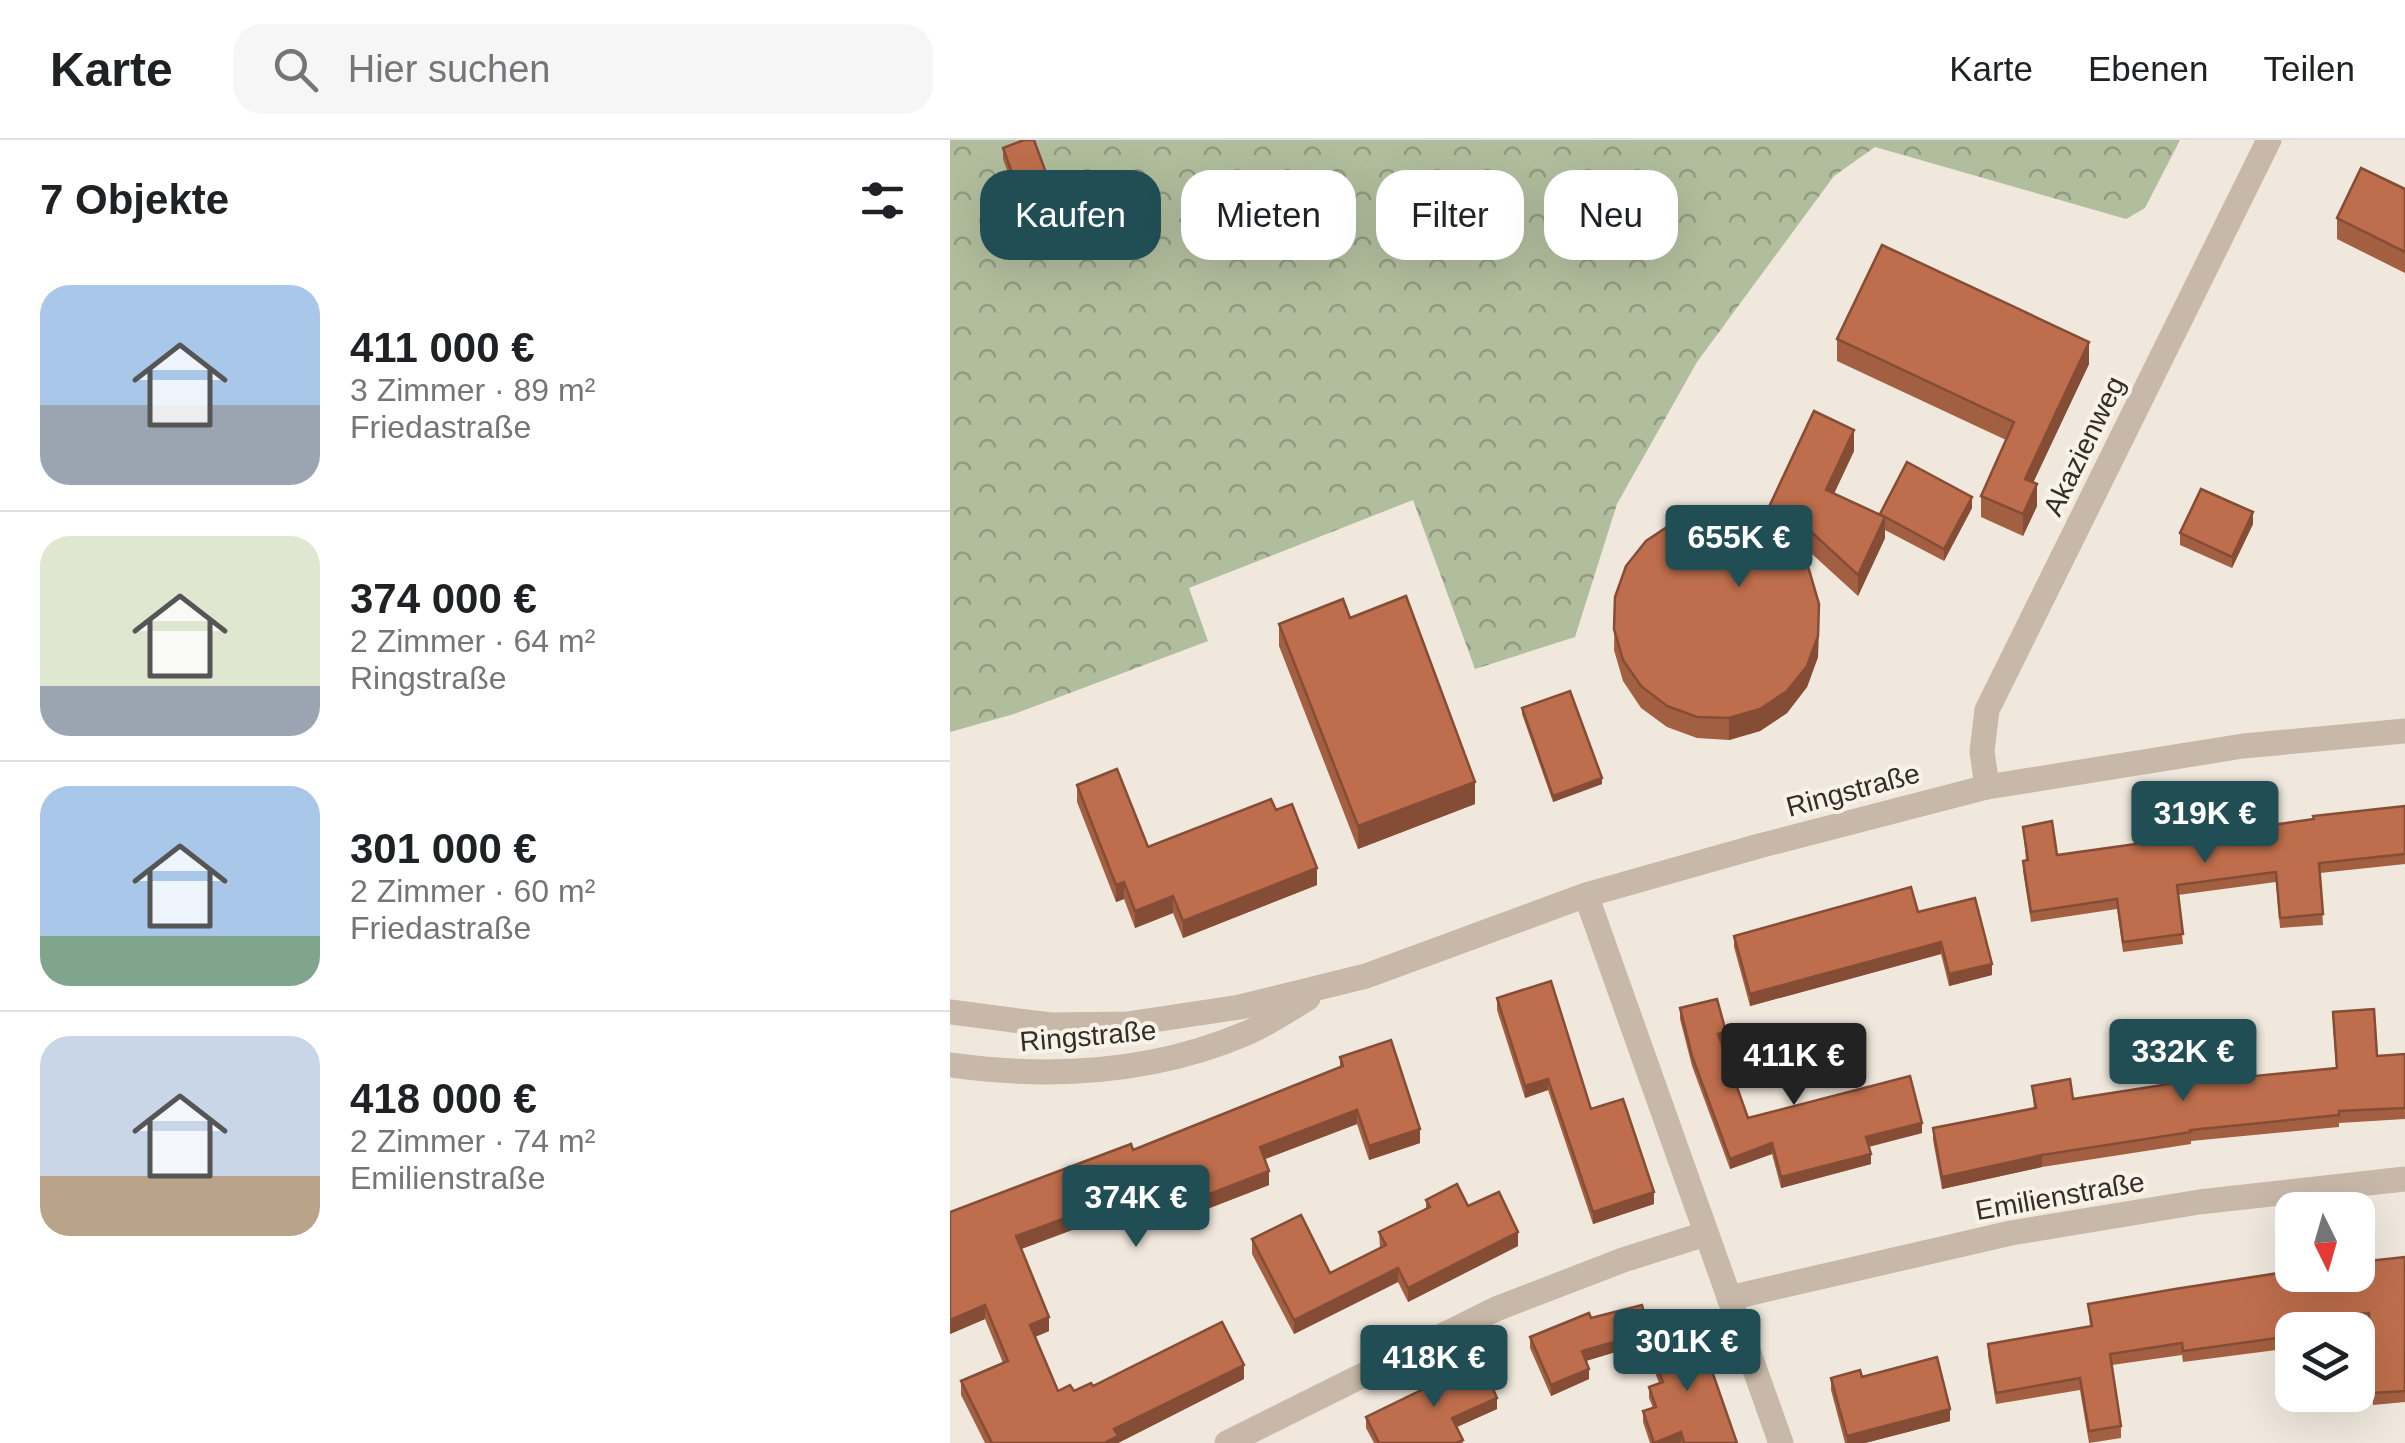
<!DOCTYPE html>
<html lang="de">
<meta charset="utf-8">
<style>
:root{--surface:#fff;--page:#f6f6f6;--text:#202124;--muted:#757577;--line:#e0e0e0;--accent:#204e54}
body{margin:0;font-family:Arial,sans-serif;background:var(--page);color:var(--text);height:100vh;display:flex;flex-direction:column;font-size:38px;white-space:nowrap}
*{box-sizing:border-box;margin:0}
p{font-size:32px;color:var(--muted)}
.icon{flex:none;width:55px;height:55px;fill:none;stroke:currentColor;stroke-width:2;stroke-linecap:round;stroke-linejoin:round}
.map{position:relative;flex:1;overflow:hidden}
.sheet{display:flex;flex-direction:column;background:var(--surface);width:950px}
.sheet>*{flex:none}
.top-card{position:absolute;left:30px;top:30px;width:950px;height:90px;display:flex;gap:20px}
.needle{width:65px;rotate:175deg}
.buttons{position:absolute;left:1325px;top:1052px;display:grid;gap:20px}
.buttons a{display:grid;place-items:center;width:100px;height:100px;border-radius:20px;background:var(--surface);box-shadow:0 10px 40px #0002;font-size:50px}
.price{position:absolute;translate:-50% -85px;padding:0 22px;border-radius:10px;background:var(--accent);color:#fff;font-size:32px;line-height:65px;filter:drop-shadow(0 2px 5px #0008)}
.price::after{content:'';position:absolute;left:50%;top:60px;width:30px;height:22px;margin-left:-15px;background:inherit;clip-path:polygon(0 0,100% 0,50% 100%)}
.price.current{background:#222;color:#fff}
ul{padding:0;list-style:none}
li{display:flex;align-items:center;gap:30px;height:250px;padding:0 40px}
li+li{border-top:2px solid var(--line)}
li span{display:grid;place-items:center;flex:none;width:280px;height:200px;border-radius:30px;color:#555}
li>.icon{margin-inline-start:auto}
span .icon{width:120px;height:120px;fill:#fffc;stroke-width:1}
li b{font-size:42px}
h2{display:flex;justify-content:space-between;align-items:center;height:120px;padding:0 40px;font-size:42px}
.chip{padding:0 35px;border-radius:30px;background:var(--surface);box-shadow:0 10px 40px #0002;font-size:35px;line-height:90px}
.chip.current{background:var(--accent);color:#fff}
header{display:flex;align-items:center;gap:60px;box-sizing:border-box;height:140px;padding:0 50px;background:var(--surface);border-bottom:2px solid var(--line)}
header strong{font-size:48px}
nav{display:flex;gap:55px;margin-inline-start:auto;font-size:35px}
.search{width:700px;height:90px;background:var(--page);display:flex;align-items:center;gap:25px;box-sizing:border-box;padding:0 35px;border-radius:30px;color:var(--muted);font-size:38px}
main{display:flex;flex:1;min-height:0}
.map>svg:first-child{display:block}
.forest{fill:url(#forest-crowns)}
.lines{fill:none;stroke-linecap:round;stroke-linejoin:round}
.minor{stroke:#c8b8a9;stroke-width:25}
.wall{fill:#a35f41}
.shaded-wall{fill:#854d35}
.building{fill:#be6e4c;stroke:#854d35;stroke-width:2.5}
.labels{text-anchor:middle;dominant-baseline:central;stroke-width:8;stroke-linejoin:round;paint-order:stroke}
.street-label{font-size:28px;fill:#352d28;stroke:#f8f2e8}
</style>
<header>
<strong>Karte</strong>
<div class="search"><svg class="icon" aria-label="search" viewBox="0 0 24 24"><circle cx="10" cy="10" r="6"/><path d="M15 15l6 6"/></svg>Hier suchen</div>
<nav><a>Karte</a><a>Ebenen</a><a>Teilen</a></nav>
</header>
<main>
<section class="sheet">
<h2>7 Objekte<svg class="icon" aria-label="filters" viewBox="0 0 24 24"><path d="M4 7h16M4 17h16"/><circle cx="9" cy="7" r="2"/><circle cx="15" cy="17" r="2"/></svg></h2>
<ul>
<li><span style="background:linear-gradient(#a9c7e8 60%,#9aa5b1 0)"><svg class="icon" aria-label="home" viewBox="0 0 24 24"><path d="M3 11l9-7 9 7M6 9v11h12V9"/></svg></span><div><b>411 000 €</b><p>3 Zimmer · 89 m²</p><p>Friedastraße</p></div></li>
<li><span style="background:linear-gradient(#dfe7d0 75%,#9aa5b1 0)"><svg class="icon" aria-label="home" viewBox="0 0 24 24"><path d="M3 11l9-7 9 7M6 9v11h12V9"/></svg></span><div><b>374 000 €</b><p>2 Zimmer · 64 m²</p><p>Ringstraße</p></div></li>
<li><span style="background:linear-gradient(#a9c7e8 75%,#7fa58c 0)"><svg class="icon" aria-label="home" viewBox="0 0 24 24"><path d="M3 11l9-7 9 7M6 9v11h12V9"/></svg></span><div><b>301 000 €</b><p>2 Zimmer · 60 m²</p><p>Friedastraße</p></div></li>
<li><span style="background:linear-gradient(#c9d6e8 70%,#b9a48a 0)"><svg class="icon" aria-label="home" viewBox="0 0 24 24"><path d="M3 11l9-7 9 7M6 9v11h12V9"/></svg></span><div><b>418 000 €</b><p>2 Zimmer · 74 m²</p><p>Emilienstraße</p></div></li>
</ul>
</section>
<div class="map">
<svg width="1455" height="1303" viewBox="0 0 1455 1303">
<defs>
<pattern id="forest-crowns" width="20" height="18" patternUnits="userSpaceOnUse" patternTransform="scale(2.5)"><rect width="20" height="18" fill="#b1be9d"/><path d="M2 6a3 3 0 1 1 6 0M12 15a3 3 0 1 1 6 0" fill="none" stroke="#919b80"/></pattern>
</defs>
<rect width="100%" height="100%" fill="#f0e8dc"/>
<polygon class="forest" points="0,0 1230,0 1195,68 1176,79 925,7 884,36 747,222 667,364 625,497 525,529 463,360 239,448 258,501 64,574 0,592"/>
<g class="lines">
<g class="minor">
<polyline points="1037,647 1032,611 1037,570 1319,0"/>
<polyline points="636,755 831,1303"/>
<polyline points="0,872 101,885 177,884 290,867 416,836 636,755 809,706 1037,647 1293,606 1455,591"/>
<path d="M0 925C100 939 203 933 297 893 318 884 338 870 358 858"/>
<polyline points="779,1158 1061,1093 1249,1062 1455,1039"/>
<polyline points="277,1303 546,1169 673,1120 755,1094"/>
</g>
</g>
<g class="wall">
<polygon points="53,8 99,53 69,63 53,19"/>
<polygon points="1455,49 1455,133 1387,99 1387,78"/>
<polygon points="887,199 1139,224 1083,342 1087,366 1073,396 1031,377 1031,356 1056,300 887,221"/>
<polygon points="904,311 884,353 930,374 1022,368 994,421 935,390 935,398 908,456 851,404 869,485 868,517 857,547 837,573 810,591 779,600 747,598 717,587 691,568 673,541 664,510 665,457 811,384"/>
<polygon points="1303,384 1282,428 1230,405 1230,393"/>
<polygon points="400,478 525,664 408,709 329,506 329,484"/>
<polygon points="572,568 652,644 603,662 572,574"/>
<polygon points="127,645 198,707 326,670 367,745 233,798 223,773 185,788 174,759 166,762 127,662"/>
<polygon points="1455,666 1455,724 1370,733 1373,785 1330,788 1326,742 1228,755 1233,804 1173,812 1167,769 1081,782 1073,731 1073,721 1076,720 1073,687 1107,715"/>
<polygon points="968,772 1042,835 999,846 991,814 800,866 784,807 784,796"/>
<polygon points="547,858 641,969 704,1064 643,1084 598,950 575,958 547,870"/>
<polygon points="730,868 776,902 771,904 798,978 972,993 919,1007 921,1024 831,1048 822,1014 780,1029 742,926 730,879"/>
<polygon points="1383,884 1427,916 1455,914 1455,979 1389,983 1389,987 1241,1001 1241,1004 1092,1027 992,1049 983,1000 983,988 1084,969 1082,946 1123,959 1236,941 1234,912 1275,939 1386,928"/>
<polygon points="390,917 470,1003 419,1020 407,984 315,1019 319,1045 239,1076 229,1050 71,1109 99,1191 85,1197 108,1251 124,1251 143,1246 294,1239 168,1303 35,1303 11,1255 11,1241 53,1223 35,1179 0,1194 0,1072 183,1010 390,927"/>
<polygon points="476,1060 518,1066 568,1106 458,1162 448,1142 344,1194 302,1114 302,1099 380,1133 430,1108 429,1092 476,1069"/>
<polygon points="1455,1117 1455,1262 1423,1265 1419,1184 1363,1190 1342,1190 1342,1208 1233,1222 1232,1215 1162,1225 1171,1286 1171,1298 1139,1303 1130,1250 1046,1264 1038,1215 1038,1204 1140,1186 1138,1164"/>
<polygon points="580,1197 699,1202 636,1221 639,1239 601,1256 580,1208"/>
<polygon points="699,1206 787,1303 700,1303 693,1282 693,1271 703,1268 699,1258 699,1247 709,1243 699,1217"/>
<polygon points="912,1237 1000,1281 915,1303 895,1303 881,1250 881,1238"/>
<polygon points="547,1269 507,1287 513,1303 424,1303 416,1288 416,1277"/>
</g>
<g class="shaded-wall">
<polygon points="99,41 99,53 69,63 69,52"/>
<polygon points="1139,202 1139,224 1075,360 1075,339"/>
<polygon points="904,290 904,311 876,371 876,350"/>
<polygon points="1087,344 1087,366 1073,396 1073,374"/>
<polygon points="1022,357 1022,368 994,421 994,409"/>
<polygon points="1303,372 1303,384 1282,428 1282,417"/>
<polygon points="935,377 935,398 908,456 908,435"/>
<polygon points="869,464 868,517 857,547 837,573 810,591 779,600 779,578"/>
<polygon points="652,638 652,644 603,662 603,656"/>
<polygon points="525,642 525,664 408,709 408,686"/>
<polygon points="367,728 367,745 233,798 233,781"/>
<polygon points="174,742 174,759 166,762 166,745"/>
<polygon points="223,756 223,773 185,788 185,771"/>
<polygon points="991,802 991,814 800,866 800,854"/>
<polygon points="1042,824 1042,835 999,846 999,834"/>
<polygon points="776,892 776,902 768,905 768,894"/>
<polygon points="598,939 598,950 575,958 575,946"/>
<polygon points="407,970 407,984 310,1021 310,1007"/>
<polygon points="972,983 972,993 916,1007 916,997"/>
<polygon points="470,989 470,1003 419,1020 419,1006"/>
<polygon points="822,1003 822,1014 780,1029 780,1019"/>
<polygon points="921,1014 921,1024 831,1048 831,1037"/>
<polygon points="1092,1015 1092,1027 992,1049 992,1037"/>
<polygon points="319,1031 319,1045 239,1076 239,1062"/>
<polygon points="229,1036 229,1050 66,1111 66,1096"/>
<polygon points="704,1052 704,1064 643,1084 643,1072"/>
<polygon points="568,1092 568,1106 458,1162 458,1148"/>
<polygon points="448,1128 448,1142 344,1194 344,1180"/>
<polygon points="35,1165 35,1179 0,1194 0,1180"/>
<polygon points="99,1177 99,1191 80,1199 80,1185"/>
<polygon points="699,1192 699,1202 632,1222 632,1211"/>
<polygon points="294,1225 294,1239 168,1303 154,1303 164,1289"/>
<polygon points="639,1229 639,1239 601,1256 601,1245"/>
<polygon points="547,1258 547,1269 502,1289 502,1278"/>
<polygon points="1000,1269 1000,1281 915,1303 897,1303 897,1296"/>
<polygon points="731,1292 731,1303 704,1303"/>
</g>
<g class="building">
<polygon points="74,0 84,0 99,41 69,52 53,8"/>
<polygon points="1411,28 1455,49 1455,112 1387,78"/>
<polygon points="932,105 1139,202 1075,339 1087,344 1073,374 1031,356 1064,282 887,199"/>
<polygon points="864,271 904,290 876,350 935,377 908,435 843,375 869,464 868,496 857,526 837,551 810,569 779,578 747,577 717,566 691,546 673,520 664,489 665,457 676,426 696,401 723,383 754,374 786,375 811,384"/>
<polygon points="957,322 1022,357 994,409 930,374"/>
<polygon points="1251,349 1303,372 1282,417 1230,393"/>
<polygon points="456,456 525,642 408,686 329,484 393,459 400,478"/>
<polygon points="620,551 652,638 603,656 572,568"/>
<polygon points="167,629 198,707 321,659 326,670 342,664 367,728 233,781 223,756 185,771 174,742 166,745 127,645"/>
<polygon points="1455,666 1455,714 1369,723 1373,774 1330,778 1326,732 1227,745 1233,794 1173,802 1167,759 1081,772 1073,721 1078,720 1073,687 1102,681 1107,715 1364,679 1363,676"/>
<polygon points="961,747 968,772 1025,758 1042,824 999,834 991,802 800,854 784,796"/>
<polygon points="601,841 641,969 673,959 704,1052 643,1072 598,939 575,946 547,858"/>
<polygon points="767,859 776,892 768,894 798,978 960,936 972,983 916,997 921,1014 831,1037 822,1003 780,1019 742,916 730,868"/>
<polygon points="1424,869 1427,916 1455,914 1455,968 1389,971 1389,975 1240,990 1241,992 1092,1015 992,1037 983,988 1086,968 1082,946 1120,939 1123,959 1238,941 1234,912 1272,907 1275,939 1387,928 1383,872"/>
<polygon points="441,900 470,989 419,1006 407,970 310,1007 319,1031 239,1062 229,1036 66,1096 99,1177 80,1185 108,1251 120,1245 124,1251 141,1243 143,1246 272,1182 294,1225 164,1289 168,1296 154,1303 42,1303 11,1241 58,1221 35,1165 0,1180 0,1072 181,1004 183,1010 393,926 390,917"/>
<polygon points="507,1044 518,1066 549,1052 568,1092 458,1148 448,1128 344,1180 302,1099 351,1075 380,1133 436,1105 429,1092 480,1067 476,1060"/>
<polygon points="1455,1117 1455,1251 1423,1253 1419,1173 1341,1181 1342,1196 1233,1211 1232,1203 1160,1214 1171,1286 1139,1291 1130,1238 1046,1253 1038,1204 1142,1186 1138,1164 1225,1149 1342,1131 1342,1135 1408,1135 1408,1122"/>
<polygon points="692,1165 699,1192 632,1211 639,1229 601,1245 580,1197 639,1173 641,1178"/>
<polygon points="747,1188 787,1303 734,1303 731,1292 704,1303 693,1271 706,1267 699,1247 713,1242 699,1206"/>
<polygon points="987,1217 1000,1269 897,1296 881,1238 910,1230 912,1237"/>
<polygon points="531,1221 547,1258 502,1278 513,1300 506,1303 429,1303 416,1277"/>
</g>
<g class="labels">
<g class="street-label">
<text transform="translate(1134 306) rotate(-64)">Akazienweg</text>
<text transform="translate(903 650) rotate(-15)">Ringstraße</text>
<text transform="translate(138 896) rotate(-5)">Ringstraße</text>
<text transform="translate(1110 1056) rotate(-10)">Emilienstraße</text>
</g>
</g>
</svg>
<div class="buttons">
<a><svg class="needle" viewBox="-14 -14 28 28"><path d="M0-13l5 13h-10z" fill="#e53935"/><path d="M0 13l5-13h-10z" fill="#757577"/></svg></a>
<a><svg class="icon" aria-label="layers" viewBox="0 0 24 24"><path d="M12 4l9 5-9 5-9-5zM3 14l9 5 9-5"/></svg></a>
</div>
<b class="price" style="left:789px;top:450px">655K €</b>
<b class="price" style="left:1255px;top:726px">319K €</b>
<b class="price" style="left:1233px;top:964px">332K €</b>
<b class="price current" style="left:844px;top:968px">411K €</b>
<b class="price" style="left:186px;top:1110px">374K €</b>
<b class="price" style="left:737px;top:1254px">301K €</b>
<b class="price" style="left:484px;top:1270px">418K €</b>
<div class="top-card">
<a class="chip current">Kaufen</a>
<a class="chip">Mieten</a>
<a class="chip">Filter</a>
<a class="chip">Neu</a>
</div>
</div>
</main>
